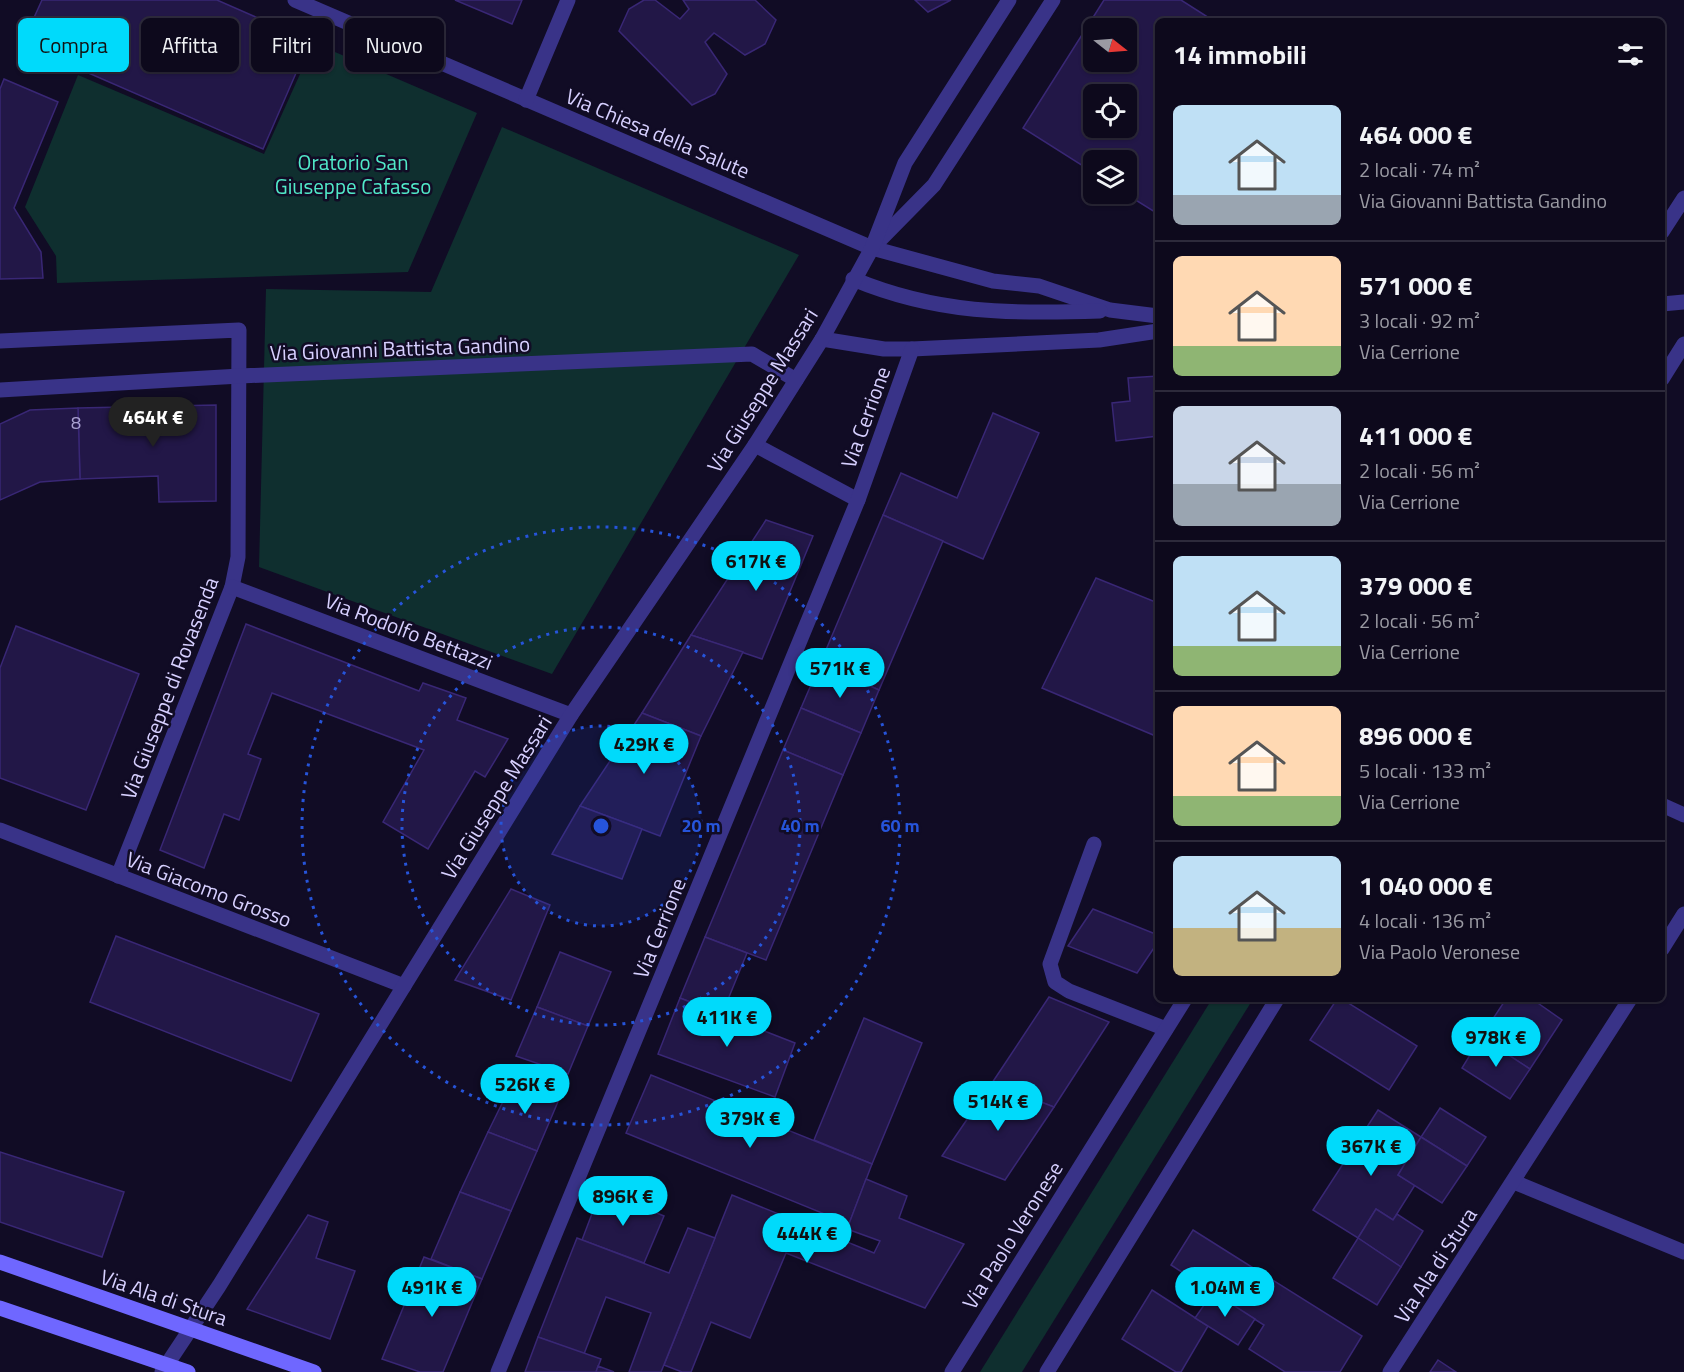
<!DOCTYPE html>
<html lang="it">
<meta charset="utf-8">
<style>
:root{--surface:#0d091c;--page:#1b1729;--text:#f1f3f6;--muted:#9a9aa3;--line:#2d2a3b;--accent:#00dafb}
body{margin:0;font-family:"Titillium Web",sans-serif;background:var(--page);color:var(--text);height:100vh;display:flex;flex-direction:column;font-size:22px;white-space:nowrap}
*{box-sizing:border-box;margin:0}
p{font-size:20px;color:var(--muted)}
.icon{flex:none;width:33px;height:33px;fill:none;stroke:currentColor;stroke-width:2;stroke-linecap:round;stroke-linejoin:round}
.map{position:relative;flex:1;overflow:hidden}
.details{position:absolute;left:1155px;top:18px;width:510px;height:984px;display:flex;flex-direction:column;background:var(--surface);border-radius:9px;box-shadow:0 2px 4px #0004,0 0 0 2px var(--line)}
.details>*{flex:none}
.hud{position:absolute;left:18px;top:18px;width:570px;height:54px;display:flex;gap:12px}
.needle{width:39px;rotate:107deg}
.fabs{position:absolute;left:1083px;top:18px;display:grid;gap:12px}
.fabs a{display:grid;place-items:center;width:54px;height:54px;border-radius:9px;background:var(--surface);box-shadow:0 2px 4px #0004,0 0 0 2px var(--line);font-size:30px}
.price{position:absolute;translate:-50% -51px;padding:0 14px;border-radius:21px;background:var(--accent);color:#111;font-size:20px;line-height:39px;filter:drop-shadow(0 2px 3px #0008)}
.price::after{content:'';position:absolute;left:50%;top:36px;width:18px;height:14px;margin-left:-9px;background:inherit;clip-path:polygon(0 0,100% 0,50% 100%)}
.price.on{background:#222;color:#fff}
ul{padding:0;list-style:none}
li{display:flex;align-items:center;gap:18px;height:150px;padding:0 18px}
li+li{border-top:2px solid var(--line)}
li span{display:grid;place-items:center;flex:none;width:168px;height:120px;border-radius:9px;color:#555}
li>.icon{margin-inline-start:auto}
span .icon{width:72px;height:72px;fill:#fffc;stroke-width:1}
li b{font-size:26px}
h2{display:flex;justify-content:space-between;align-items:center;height:72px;padding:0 18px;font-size:26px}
.tag{padding:0 21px;border-radius:9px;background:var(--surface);box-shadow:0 2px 4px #0004,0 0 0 2px var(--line);font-size:21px;line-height:54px}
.tag.on{background:var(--accent);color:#111}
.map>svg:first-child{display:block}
.green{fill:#0f2f2f}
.building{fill:#221747;stroke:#392775;stroke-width:1.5;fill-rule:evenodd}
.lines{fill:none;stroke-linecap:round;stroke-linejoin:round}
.lane{stroke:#393388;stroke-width:15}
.street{stroke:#393388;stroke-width:15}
.secondary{stroke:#6f67ff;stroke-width:15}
.ring{fill:none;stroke:#2654da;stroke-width:3;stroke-dasharray:3 6}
.labels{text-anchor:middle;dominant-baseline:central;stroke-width:5;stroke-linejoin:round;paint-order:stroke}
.number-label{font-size:18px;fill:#aaa2d1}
.street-label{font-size:21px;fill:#d7d0ff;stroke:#110c25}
.park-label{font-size:21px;fill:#51e9c8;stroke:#110c25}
.centre{fill:#2654da;stroke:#110c25;stroke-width:3}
.ring-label{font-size:18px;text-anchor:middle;font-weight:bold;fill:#2654da;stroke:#110c25;stroke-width:5;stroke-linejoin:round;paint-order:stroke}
</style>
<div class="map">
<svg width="1684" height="1372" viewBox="0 0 1684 1372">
<rect width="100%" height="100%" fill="#110c25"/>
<g class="green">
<polygon points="314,43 477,113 408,272 57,283 56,256 25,207 78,75 264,154"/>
<polygon points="502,127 799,255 552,674 259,567 266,289 431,292"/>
<polygon points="1212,999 1253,999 1022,1372 980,1372"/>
</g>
<g class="building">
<polygon points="42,0 217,0 310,41 263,149 22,44"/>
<polygon points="455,0 522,0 512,24"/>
<polygon points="644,0 655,0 680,19 689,9 683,0 755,0 776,20 765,44 745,55 714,33 705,42 727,74 715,94 692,105 619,31 629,9"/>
<polygon points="915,0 951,0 928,12"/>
<path d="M1104 0H1181L1214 21H1158V214L1126 194V160H1094V173L1023 128ZM1094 28H1126V62H1094ZM1094 94H1126V128H1094Z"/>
<polygon points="4,79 58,102 14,208 41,252 43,278 0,279 0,89"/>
<polygon points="1158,376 1158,436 1116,441 1112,403 1130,401 1128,378"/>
<polygon points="216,405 216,501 159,502 158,476 80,479 78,408"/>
<polygon points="78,408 80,479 40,482 0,500 0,424 30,410"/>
<polygon points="993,413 1039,433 983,559 883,515 901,473 957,498"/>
<polygon points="883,515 943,541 879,690 820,664"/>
<polygon points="766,520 813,536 762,659 691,635"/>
<polygon points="1096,578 1158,603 1158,737 1042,688"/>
<polygon points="246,624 419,691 423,683 466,698 457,720 508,739 485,777 475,771 428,849 383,822 424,750 272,693 248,754 261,759 239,820 224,814 204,868 160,850"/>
<polygon points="16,626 139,674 86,810 0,778 0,668"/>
<polygon points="691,635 743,652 701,736 642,713"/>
<polygon points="820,664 879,690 861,733 801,708"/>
<polygon points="801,708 861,733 843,775 783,750"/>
<polygon points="642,713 701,736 660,836 580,806"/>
<polygon points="783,750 843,775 766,960 705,937"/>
<polygon points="580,806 642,829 622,879 552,854"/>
<polygon points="511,889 550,905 511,1000 455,980"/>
<polygon points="1093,909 1158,935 1158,942 1137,973 1068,946"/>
<polygon points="116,936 319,1014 291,1081 90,1002"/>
<polygon points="705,937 747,953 722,1014 680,998"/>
<polygon points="560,952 611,972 588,1026 537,1007"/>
<polygon points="1049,997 1109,1022 1054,1107 992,1083"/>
<polygon points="680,998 795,1043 775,1097 658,1054"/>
<polygon points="1337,999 1342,999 1417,1046 1389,1090 1310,1040"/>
<polygon points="1506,999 1532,999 1562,1020 1530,1069 1481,1037"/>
<polygon points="537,1007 588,1026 568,1074 516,1056"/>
<polygon points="864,1018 922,1043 872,1164 814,1140"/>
<polygon points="1481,1037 1530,1069 1510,1099 1462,1068"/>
<polygon points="651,1075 872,1164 849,1224 626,1133"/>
<polygon points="514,1079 560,1097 537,1151 488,1132"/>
<polygon points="992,1083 1054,1107 1005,1180 942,1156"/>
<polygon points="1440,1108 1486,1137 1467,1166 1421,1137"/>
<polygon points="1378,1110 1421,1137 1398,1175 1415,1185 1393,1220 1376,1209 1358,1238 1313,1210"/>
<polygon points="488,1132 537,1151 511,1211 460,1192"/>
<polygon points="1421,1137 1467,1166 1442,1203 1398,1175"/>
<polygon points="0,1152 124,1192 102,1257 0,1222"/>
<polygon points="866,1179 907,1196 899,1218 964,1244 925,1308 786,1253 750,1338 711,1322 691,1372 682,1372 664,1365 732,1195 874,1253 880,1241 847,1229"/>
<polygon points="601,1190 664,1216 644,1263 582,1240"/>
<polygon points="460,1192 511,1211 482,1279 431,1259"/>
<polygon points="1376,1209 1393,1220 1397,1214 1423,1231 1401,1267 1358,1238"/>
<polygon points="308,1215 328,1222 316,1258 355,1271 330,1339 247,1309"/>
<polygon points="688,1228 715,1238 661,1372 629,1372 651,1313 606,1297 584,1354 538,1337 577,1238 669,1273"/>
<polygon points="1193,1230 1255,1269 1232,1305 1171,1265"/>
<polygon points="1358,1238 1401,1267 1377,1305 1333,1278"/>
<polygon points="424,1257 482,1279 443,1372 420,1372 382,1359"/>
<polygon points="1255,1269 1362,1336 1340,1372 1285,1372 1249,1349 1264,1325 1232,1305"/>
<polygon points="1152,1290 1208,1326 1181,1372 1176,1372 1122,1339"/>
<polygon points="1213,1292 1255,1319 1238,1345 1195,1318"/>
<polygon points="538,1337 601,1359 596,1372 525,1372"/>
<polygon points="1438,1360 1456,1372 1430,1372"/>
<polygon points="598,1366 614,1372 596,1372"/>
</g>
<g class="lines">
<g class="lane">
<polyline points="872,248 934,185 1053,0"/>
<polyline points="1094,844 1050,964 1055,982 1069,991 1166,1029"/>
</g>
<g class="street">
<polyline points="295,0 872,248 993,281 1039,286 1110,310 1158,316"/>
<polyline points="526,100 568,0"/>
<polyline points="1662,232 1684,198"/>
<path d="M853 279C937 314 1010 314 1100 311"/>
<polyline points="1662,304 1684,302"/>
<polyline points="822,339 884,349 912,349 1099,340 1158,331"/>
<polyline points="0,341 239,330 238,557 232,587 118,876"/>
<polyline points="1662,379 1684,344"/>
<polyline points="0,390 240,376 752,354 796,380"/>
<polyline points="755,445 858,500"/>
<polyline points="232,587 571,715"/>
<polyline points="1662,805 1684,815"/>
<polyline points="0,830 404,986"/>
<polyline points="1662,949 1684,914"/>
<polyline points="1514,1182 1684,1252"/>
<polyline points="162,1372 219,1286 571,715 755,445 822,339 872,248 905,163 1009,0"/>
<polyline points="498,1372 858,500 912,349"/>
<polyline points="952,1372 1185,999"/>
<polyline points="1047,1372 1277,999"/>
<polyline points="1390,1372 1630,999"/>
</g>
<g class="secondary">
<polyline points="0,1262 314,1372"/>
<polyline points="0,1308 188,1372"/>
</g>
</g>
<circle cx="601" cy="826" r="100" fill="#2654da" fill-opacity=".12"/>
<g class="ring">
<circle cx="601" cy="826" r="100"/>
<circle cx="601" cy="826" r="199"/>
<circle cx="601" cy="826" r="299"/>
</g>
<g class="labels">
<g class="number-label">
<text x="76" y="422">8</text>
</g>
<g class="street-label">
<text transform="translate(658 133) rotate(23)">Via Chiesa della Salute</text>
<text transform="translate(400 348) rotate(-2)">Via Giovanni Battista Gandino</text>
<text transform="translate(762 390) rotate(-58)">Via Giuseppe Massari</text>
<text transform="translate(865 417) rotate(-70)">Via Cerrione</text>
<text transform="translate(409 631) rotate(21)">Via Rodolfo Bettazzi</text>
<text transform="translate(169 688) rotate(-69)">Via Giuseppe di Rovasenda</text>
<text transform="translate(496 797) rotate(-58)">Via Giuseppe Massari</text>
<text transform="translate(209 889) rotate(21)">Via Giacomo Grosso</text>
<text transform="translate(659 928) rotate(-68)">Via Cerrione</text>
<text transform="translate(1012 1235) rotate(-58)">Via Paolo Veronese</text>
<text transform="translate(1435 1265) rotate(-57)">Via Ala di Stura</text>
<text transform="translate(164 1297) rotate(19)">Via Ala di Stura</text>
</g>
<g class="park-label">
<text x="353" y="162">Oratorio San<tspan x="353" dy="24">Giuseppe Cafasso</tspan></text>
</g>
</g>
<circle cx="601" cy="826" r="9" class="centre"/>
<g class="ring-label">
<text x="701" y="832">20 m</text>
<text x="800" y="832">40 m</text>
<text x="900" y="832">60 m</text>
</g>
</svg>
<div class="fabs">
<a><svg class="needle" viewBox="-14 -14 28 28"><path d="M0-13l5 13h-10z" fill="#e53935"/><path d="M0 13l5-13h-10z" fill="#9a9aa3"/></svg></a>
<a><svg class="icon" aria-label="locate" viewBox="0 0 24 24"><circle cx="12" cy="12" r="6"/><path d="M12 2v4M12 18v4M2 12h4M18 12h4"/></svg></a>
<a><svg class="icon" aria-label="layers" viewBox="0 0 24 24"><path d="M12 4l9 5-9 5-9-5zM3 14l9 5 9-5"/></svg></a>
</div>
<b class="price on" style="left:153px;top:448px">464K €</b>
<b class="price" style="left:756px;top:592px">617K €</b>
<b class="price" style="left:840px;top:699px">571K €</b>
<b class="price" style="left:644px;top:775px">429K €</b>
<b class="price" style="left:727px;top:1048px">411K €</b>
<b class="price" style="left:1496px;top:1068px">978K €</b>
<b class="price" style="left:525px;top:1115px">526K €</b>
<b class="price" style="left:998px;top:1132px">514K €</b>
<b class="price" style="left:750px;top:1149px">379K €</b>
<b class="price" style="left:1371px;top:1177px">367K €</b>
<b class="price" style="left:623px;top:1227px">896K €</b>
<b class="price" style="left:807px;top:1264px">444K €</b>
<b class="price" style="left:432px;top:1318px">491K €</b>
<b class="price" style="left:1225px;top:1318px">1.04M €</b>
<div class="hud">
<a class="tag on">Compra</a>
<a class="tag">Affitta</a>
<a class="tag">Filtri</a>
<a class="tag">Nuovo</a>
</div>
<section class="details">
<h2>14 immobili<svg class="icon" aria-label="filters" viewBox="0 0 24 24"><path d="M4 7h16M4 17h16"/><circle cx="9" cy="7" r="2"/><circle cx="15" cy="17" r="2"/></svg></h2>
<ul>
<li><span style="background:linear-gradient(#bfe0f5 75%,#9aa5b1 0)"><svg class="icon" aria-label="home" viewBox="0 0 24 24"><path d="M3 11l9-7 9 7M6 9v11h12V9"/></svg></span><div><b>464 000 €</b><p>2 locali · 74 m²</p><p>Via Giovanni Battista Gandino</p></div></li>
<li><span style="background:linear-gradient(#ffd9b3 75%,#8fb573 0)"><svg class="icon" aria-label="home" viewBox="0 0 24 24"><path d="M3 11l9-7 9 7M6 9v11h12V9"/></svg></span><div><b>571 000 €</b><p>3 locali · 92 m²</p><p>Via Cerrione</p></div></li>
<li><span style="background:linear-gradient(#c9d6e8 65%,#9aa5b1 0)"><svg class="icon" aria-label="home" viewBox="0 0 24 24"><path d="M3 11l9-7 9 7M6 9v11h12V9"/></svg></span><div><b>411 000 €</b><p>2 locali · 56 m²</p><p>Via Cerrione</p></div></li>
<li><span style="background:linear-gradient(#bfe0f5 75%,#8fb573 0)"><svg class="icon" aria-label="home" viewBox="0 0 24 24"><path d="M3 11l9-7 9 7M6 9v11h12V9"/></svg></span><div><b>379 000 €</b><p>2 locali · 56 m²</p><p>Via Cerrione</p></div></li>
<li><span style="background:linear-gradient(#ffd9b3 75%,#8fb573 0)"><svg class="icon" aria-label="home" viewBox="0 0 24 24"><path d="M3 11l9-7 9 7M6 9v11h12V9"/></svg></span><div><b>896 000 €</b><p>5 locali · 133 m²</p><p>Via Cerrione</p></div></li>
<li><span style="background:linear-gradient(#bfe0f5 60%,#c2b280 0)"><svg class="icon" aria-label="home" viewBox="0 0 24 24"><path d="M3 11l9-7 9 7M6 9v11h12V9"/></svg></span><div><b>1 040 000 €</b><p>4 locali · 136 m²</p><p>Via Paolo Veronese</p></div></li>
</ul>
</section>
</div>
